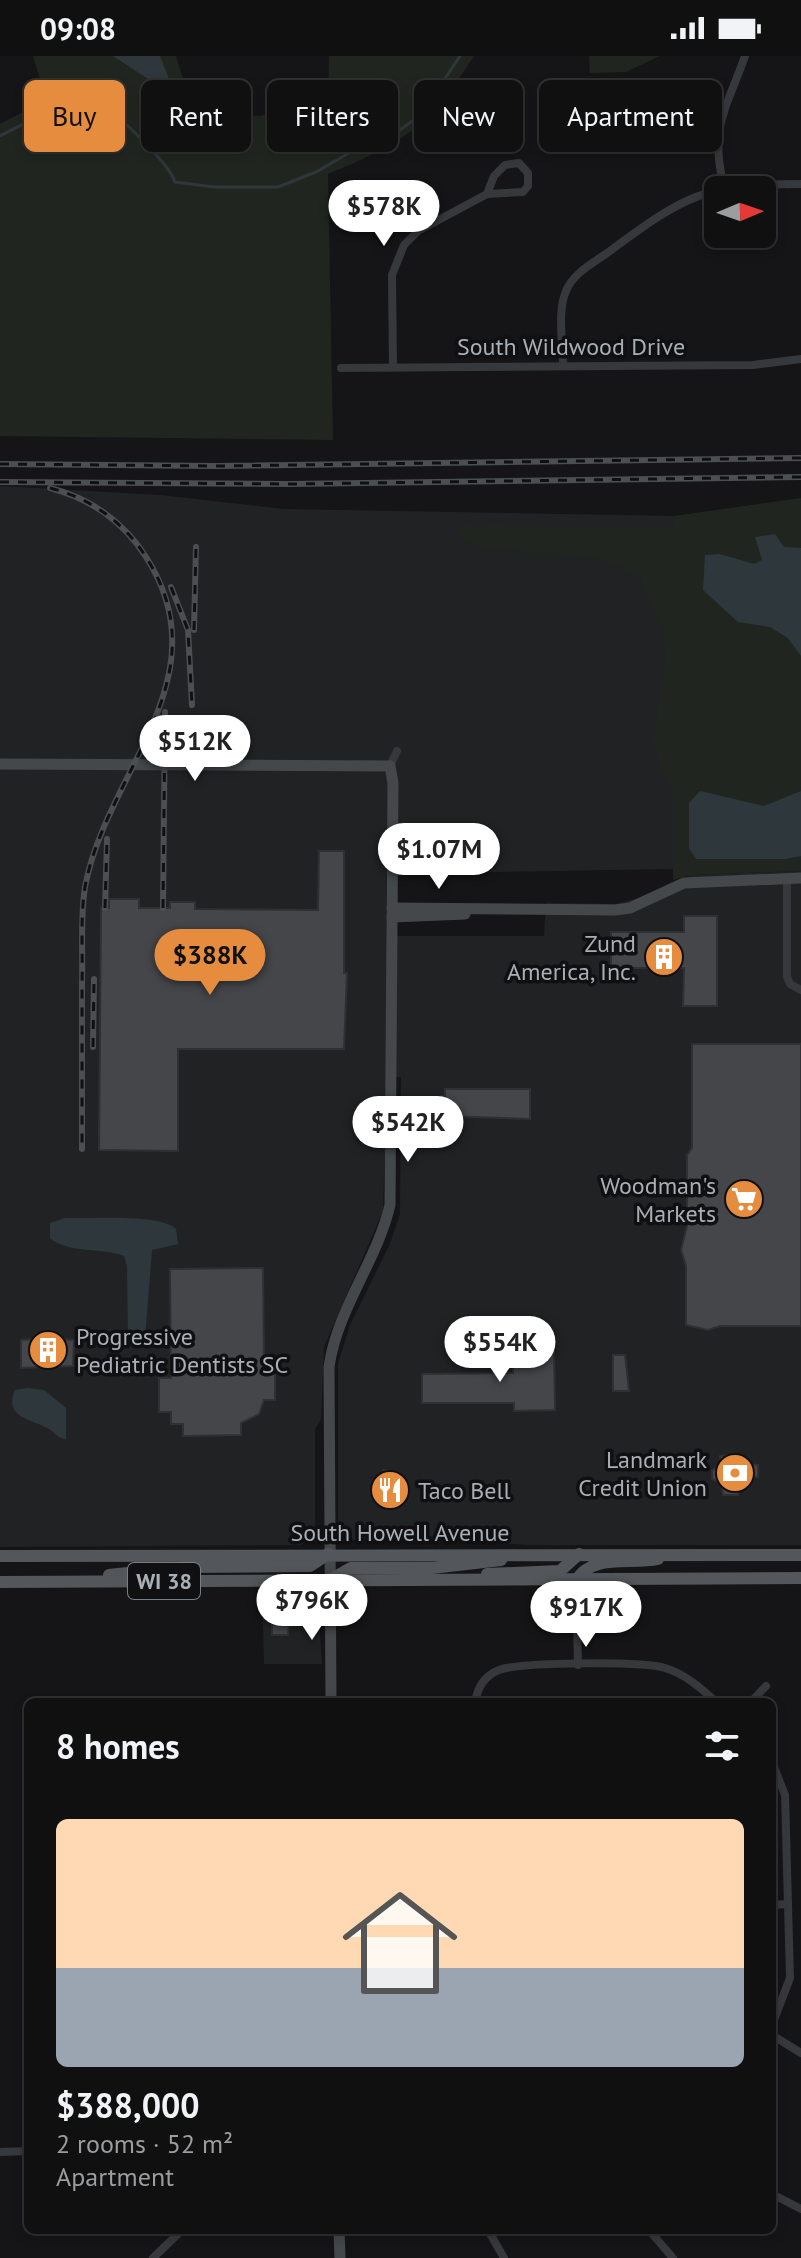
<!DOCTYPE html>
<meta charset="utf-8">
<style>
:root{--surface:#101011;--page:#19191a;--text:#f1f3f6;--muted:#9c9d9f;--line:#303031;--accent:#e68c3e}
body{margin:0;font-family:"PT Sans",sans-serif;background:var(--page);color:var(--text);height:100vh;display:flex;flex-direction:column;font-size:30px;white-space:nowrap}
*{box-sizing:border-box;margin:0}
p{font-size:26px;color:var(--muted)}
.icon{flex:none;width:44px;height:44px;fill:none;stroke:currentColor;stroke-width:2;stroke-linecap:round;stroke-linejoin:round}
.map{position:relative;flex:1;overflow:hidden}
.side{position:absolute;left:24px;top:1642px;width:752px;height:536px;display:flex;flex-direction:column;background:var(--surface);border-radius:12px;box-shadow:0 4px 12px #0003,0 0 0 2px var(--line)}
.side>*{flex:none}
.hud{position:absolute;left:24px;top:24px;width:754px;height:72px;display:flex;gap:16px}
.needle{width:52px;rotate:88deg}
.controls{position:absolute;left:704px;top:120px;display:grid;gap:16px}
.controls a{display:grid;place-items:center;width:72px;height:72px;border-radius:12px;background:var(--surface);box-shadow:0 4px 12px #0003,0 0 0 2px var(--line);font-size:40px}
.price{position:absolute;translate:-50% -68px;padding:0 18px;border-radius:28px;background:#fff;color:#222;font-size:26px;line-height:52px;filter:drop-shadow(0 2px 4px #0008)}
.price::after{content:'';position:absolute;left:50%;top:48px;width:24px;height:18px;margin-left:-12px;background:inherit;clip-path:polygon(0 0,100% 0,50% 100%)}
.price.active{background:var(--accent);color:#111}
ul{padding:0;list-style:none}
li{display:grid;align-content:center;gap:16px;height:424px;padding:0 32px}
li span{display:grid;place-items:center;height:248px;border-radius:12px;color:#555}
li>.icon{margin-inline-start:auto}
span .icon{width:144px;height:144px;fill:#fffc;stroke-width:1}
li b{font-size:34px}
h2{display:flex;justify-content:space-between;align-items:center;height:96px;padding:0 32px;font-size:34px}
.tag{padding:0 28px;border-radius:12px;background:var(--surface);box-shadow:0 4px 12px #0003,0 0 0 2px var(--line);font-size:28px;line-height:72px}
.tag.active{background:var(--accent);color:#111}
.status{display:flex;justify-content:space-between;align-items:center;height:56px;padding:0 40px;background:var(--surface);direction:ltr}
.status svg{height:22px;fill:currentColor}
.map>svg:first-child{display:block}
.built{fill:#212224}
.green{fill:#20261f}
.water{fill:#2e383c}
.lines{fill:none;stroke-linecap:round;stroke-linejoin:round}
.stream{stroke:#2e383c;stroke-width:3}
.building{fill:#44464a;stroke:#2f3033;stroke-width:2}
.street{stroke:#36383c;stroke-width:8}
.secondary{stroke:#44484b;stroke-width:11}
.primary{stroke:#53565a;stroke-width:12}
.rail-casing{stroke:#4b4f52;stroke-width:6}
.rail{stroke:#101012;stroke-width:3;stroke-dasharray:9;stroke-linecap:butt}
.labels{text-anchor:middle;dominant-baseline:central;stroke-width:7;stroke-linejoin:round;paint-order:stroke}
.shield{fill:#101012;stroke:#7a7f85;stroke-width:2}
.shield-label{font-size:22px;font-weight:bold;fill:#a8afb6}
.street-label{font-size:24px;fill:#a8afb6;stroke:#101012}
.poi-label{font-size:24px;fill:#a8afb6;stroke:#101012;text-anchor:end}
</style>
<div class="status"><b>09:08</b><svg viewBox="0 0 49 12"><path d="M0 12V9h3v3zM5 12V6h3v6zM10 12V3h3v9zM15 12V0h3v12zM26 1h20v11H26zM47 4h2v5h-2z"/></svg></div>
<div class="map">
<svg width="801" height="2202" viewBox="0 0 801 2202">
<rect width="100%" height="100%" fill="#151517"/>
<g class="built">
<polygon points="0,430 160,439 284,453 674,460 673,813 386,818 386,880 544,880 546,847 616,848 638,842 691,819 801,815 801,1489 527,1489 463,1484 354,1484 342,1478 338,1468 338,1307 350,1269 389,1190 400,1158 401,1021 387,1021 383,1155 324,1291 321,1364 315,1373 315,1472 310,1483 300,1489 0,1491"/>
<polygon points="262,1533 300,1533 314,1540 318,1551 322,1608 264,1608"/>
</g>
<g class="green">
<path d="M33 0H176L193 56 260 60 328 44 329 0H474C428 72 405 86 328 118L333 384 0 380V68L46 44Z"/>
<polygon points="589,0 660,0 626,16 590,17"/>
<polygon points="801,442 801,815 691,819 673,824 673,731 668,729 653,686 665,602 664,574 640,522 612,506 573,499 489,493 469,487 454,475 466,470 673,471 674,460"/>
</g>
<g class="water">
<polygon points="113,0 160,0 170,26 166,31 159,30"/>
<polygon points="775,478 784,491 801,492 801,600 788,582 770,571 738,566 703,534 705,499 720,498 754,508 762,504 755,481"/>
<polygon points="700,735 764,750 801,735 801,800 785,803 696,803 689,792 689,747"/>
<path d="M65 1162C89 1163 160 1157 176 1173L178 1188 152 1194 145 1282 136 1285 128 1281 127 1210 124 1200C101 1191 68 1198 50 1182V1167Z"/>
<path d="M27 1332 44 1334 66 1352V1383C57 1382 56 1377 49 1373 32 1363 3 1362 15 1334Z"/>
</g>
<g class="lines">
<path class="stream" d="M0 80 60 49 63 30C70 32 80 33 87 37 107 48 169 106 175 126L214 131H278L316 116 349 97 384 85 421 59 460 0"/>
</g>
<g class="building">
<polygon points="319,795 344,795 344,917 347,917 344,993 178,993 178,1095 99,1094 101,852 109,852 109,843 139,843 139,852 170,852 170,846 195,846 195,853 318,854"/>
<polygon points="684,860 717,860 717,950 683,950 684,912 611,912 611,876 684,876"/>
<polygon points="692,988 801,988 801,1270 720,1270 708,1274 686,1269 686,1210 681,1194 687,1170 687,1099 692,1092"/>
<polygon points="445,1033 530,1033 530,1063 445,1060 441,1040 445,1040"/>
<polygon points="263,1212 264,1299 269,1298 270,1309 275,1309 275,1344 264,1344 259,1358 241,1367 241,1379 183,1380 183,1368 171,1368 171,1356 159,1356 159,1322 171,1322 170,1213"/>
<polygon points="48,1282 74,1284 73,1310 21,1312 21,1284"/>
<polygon points="554,1293 555,1354 514,1355 514,1347 422,1347 422,1318 513,1317 513,1294"/>
<polygon points="613,1299 625,1299 629,1335 613,1335"/>
<polygon points="736,1398 740,1400 740,1408 758,1409 758,1421 744,1421 738,1439 723,1439 721,1427 712,1423 712,1414 721,1410 720,1400"/>
<polygon points="384,1414 397,1417 398,1446 383,1446"/>
<polygon points="290,1549 288,1579 272,1579 272,1550"/>
</g>
<g class="lines">
<g class="street">
<path d="M724 131C709 71 726 54 745 0"/>
<path d="M563 308C563 286 557 256 566 235 573 217 595 206 610 195 687 138 705 128 801 128"/>
<polyline points="393,311 392,219 404,189 418,175 487,138 523,136 528,130 528,117 519,107 505,109 494,120 487,138"/>
<polyline points="341,312 753,309 801,303"/>
<polyline points="390,710 397,695"/>
<polyline points="787,824 787,921 790,928 801,934"/>
<polyline points="576,1525 578,1609"/>
<path d="M475 1646C478 1631 484 1620 499 1614 520 1606 643 1605 665 1612 685 1618 701 1632 716 1646"/>
<polyline points="751,1646 766,1630"/>
<polyline points="772,1706 785,1739 790,1922 772,1969"/>
<polyline points="772,1849 788,1848"/>
<polyline points="772,1979 801,1997"/>
<polyline points="0,2096 28,2095"/>
<polyline points="772,2138 801,2153"/>
<polyline points="488,2174 504,2202"/>
<polyline points="649,2174 673,2202"/>
<polyline points="153,2202 182,2174"/>
</g>
<g class="secondary">
<path d="M0 708 390 710 393 727 390 1149C377 1205 337 1253 329 1311L331 1646"/>
<polyline points="392,852 615,854 630,852 684,827 801,822"/>
<polyline points="392,861 465,858"/>
<polyline points="339,2174 340,2202"/>
</g>
<g class="primary">
<polyline points="0,1500 801,1499"/>
<polyline points="487,1518 560,1515 579,1498"/>
<polyline points="109,1519 185,1511 310,1510 328,1498"/>
<polyline points="328,1525 351,1512 432,1512 501,1504"/>
<path d="M576 1525C591 1497 630 1509 658 1503"/>
<polyline points="0,1526 801,1522"/>
</g>
<g class="rail-casing">
<g id="rail">
<polyline points="0,408 217,410 801,402"/>
<polyline points="0,426 290,428 801,421"/>
<path d="M50 432C90 442 124 466 146 501 224 622 106 716 85 831 80 863 83 896 82 928 82 983 82 1038 82 1093"/>
<polyline points="171,531 188,574 192,649"/>
<polyline points="194,574 196,491"/>
<polyline points="105,852 107,783"/>
<polyline points="163,852 165,656"/>
<polyline points="93,991 94,923"/>
</g>
</g>
<use href="#rail" class="rail"/>
</g>
<defs>
<g id="building-disc" transform="scale(2)"><circle r="9.5" fill="#e68c3e" stroke="#101012"/><path d="M-4-6H4V6H1V3H-1V6H-4ZM-2.5-4.3h1.7v1.8h-1.7ZM.8-4.3h1.7v1.8H.8ZM-2.5-1h1.7V.8h-1.7ZM.8-1h1.7V.8H.8Z" fill="#fff"/></g>
<g id="supermarket-disc" transform="scale(2)"><circle r="9.5" fill="#e68c3e" stroke="#101012"/><path d="M-6-5.5h2.5l.6 2H6L4.5 2H-2.5L-4.4-4H-6ZM-1.5 3.2a1.3 1.3 0 1 0 .1 0ZM3 3.2a1.3 1.3 0 1 0 .1 0Z" fill="#fff"/></g>
<g id="bank-disc" transform="scale(2)"><circle r="9.5" fill="#e68c3e" stroke="#101012"/><path d="M-6-4H6V4H-6ZM0-2.3a2.3 2.3 0 1 0 0 4.6a2.3 2.3 0 1 0 0-4.6Z" fill="#fff"/></g>
<g id="restaurant-disc" transform="scale(2)"><circle r="9.5" fill="#e68c3e" stroke="#101012"/><path d="M-5-6h1v4h1v-4h1v4h1v-4h1v5L-1.5 .5V6h-2V.5L-5-1ZM5-6V6H3V1.5H1.5Q1.5-4 5-6Z" fill="#fff"/></g>
</defs>
<g fill-rule="evenodd">
<use href="#building-disc" x="664" y="901"/>
<use href="#supermarket-disc" x="744" y="1143"/>
<use href="#building-disc" x="48" y="1294"/>
<use href="#bank-disc" x="735" y="1417"/>
<use href="#restaurant-disc" x="390" y="1434"/>
</g>
<g class="labels">
<rect class="shield" x="128" y="1507" width="72" height="36" rx="6"/>
<g class="shield-label">
<text x="164" y="1525">WI 38</text>
</g>
<g class="street-label">
<text x="571" y="290">South Wildwood Drive</text>
<text x="400" y="1476">South Howell Avenue</text>
</g>
<g class="poi-label">
<text x="636" y="887">Zund<tspan x="636" dy="28">America, Inc.</tspan></text>
<text x="716" y="1129">Woodman's<tspan x="716" dy="28">Markets</tspan></text>
<text x="76" y="1280" text-anchor="start">Progressive<tspan x="76" dy="28">Pediatric Dentists SC</tspan></text>
<text x="707" y="1403">Landmark<tspan x="707" dy="28">Credit Union</tspan></text>
<text x="418" y="1434" text-anchor="start">Taco Bell</text>
</g>
</g>
</svg>
<div class="controls">
<a><svg class="needle" viewBox="-14 -14 28 28"><path d="M0-13l5 13h-10z" fill="#e53935"/><path d="M0 13l5-13h-10z" fill="#9c9d9f"/></svg></a>
</div>
<b class="price" style="left:384px;top:192px">$578K</b>
<b class="price" style="left:195px;top:727px">$512K</b>
<b class="price" style="left:439px;top:835px">$1.07M</b>
<b class="price active" style="left:210px;top:941px">$388K</b>
<b class="price" style="left:408px;top:1108px">$542K</b>
<b class="price" style="left:500px;top:1328px">$554K</b>
<b class="price" style="left:312px;top:1586px">$796K</b>
<b class="price" style="left:586px;top:1593px">$917K</b>
<div class="hud">
<a class="tag active">Buy</a>
<a class="tag">Rent</a>
<a class="tag">Filters</a>
<a class="tag">New</a>
<a class="tag">Apartment</a>
</div>
<section class="side">
<h2>8 homes<svg class="icon" aria-label="filters" viewBox="0 0 24 24"><path d="M4 7h16M4 17h16"/><circle cx="9" cy="7" r="2"/><circle cx="15" cy="17" r="2"/></svg></h2>
<ul>
<li><span style="background:linear-gradient(#ffd9b3 60%,#9aa5b1 0)"><svg class="icon" aria-label="home" viewBox="0 0 24 24"><path d="M3 11l9-7 9 7M6 9v11h12V9"/></svg></span><div><b>$388,000</b><p>2 rooms · 52 m²</p><p>Apartment</p></div></li>
</ul>
</section>
</div>
